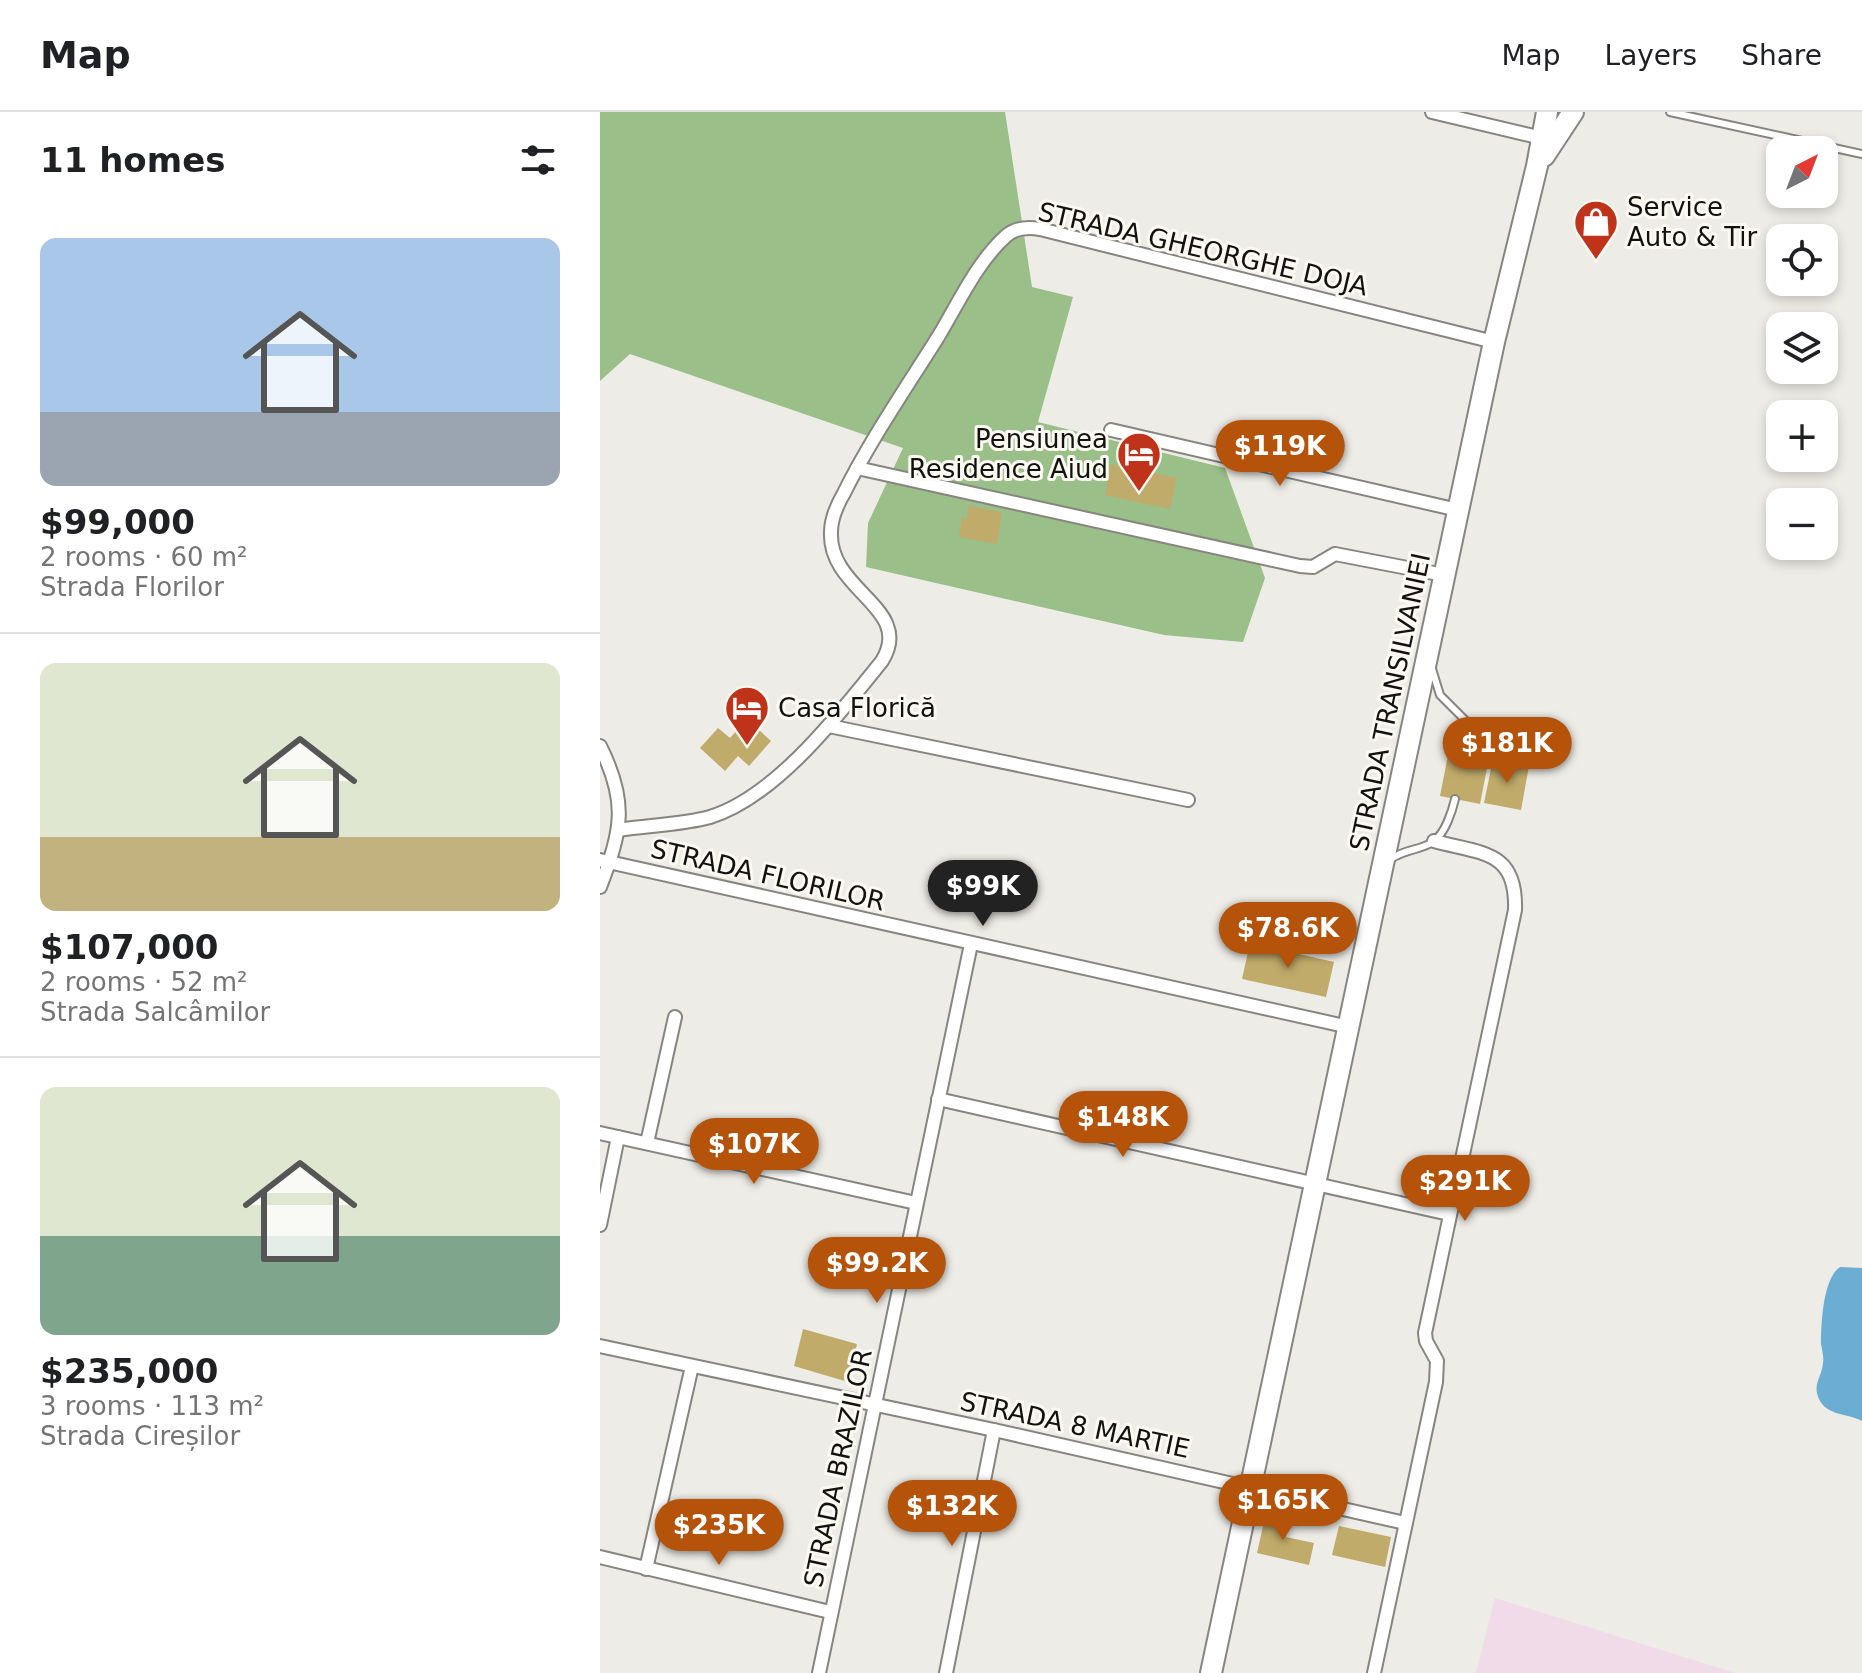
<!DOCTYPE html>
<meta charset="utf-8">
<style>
:root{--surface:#fff;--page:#f6f6f6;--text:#202124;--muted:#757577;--line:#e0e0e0;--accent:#b45309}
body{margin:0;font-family:"DejaVu Sans",sans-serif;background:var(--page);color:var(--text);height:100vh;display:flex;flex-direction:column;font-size:30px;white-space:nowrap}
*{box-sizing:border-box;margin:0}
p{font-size:26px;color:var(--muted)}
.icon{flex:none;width:44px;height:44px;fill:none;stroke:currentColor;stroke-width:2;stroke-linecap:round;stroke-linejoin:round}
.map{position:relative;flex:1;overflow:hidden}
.drawer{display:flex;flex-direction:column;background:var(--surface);width:600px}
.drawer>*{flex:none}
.needle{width:52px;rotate:42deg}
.controls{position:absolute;left:1166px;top:24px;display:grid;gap:16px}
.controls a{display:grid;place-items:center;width:72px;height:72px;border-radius:16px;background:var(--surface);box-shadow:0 4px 12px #0003;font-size:40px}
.price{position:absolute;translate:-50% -68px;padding:0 18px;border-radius:28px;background:var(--accent);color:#fff;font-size:26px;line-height:52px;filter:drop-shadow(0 2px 4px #0008)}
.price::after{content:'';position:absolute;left:50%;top:48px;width:24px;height:18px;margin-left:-12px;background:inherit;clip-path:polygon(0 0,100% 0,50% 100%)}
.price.current{background:#222;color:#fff}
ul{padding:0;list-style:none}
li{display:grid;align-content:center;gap:16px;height:424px;padding:0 40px}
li+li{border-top:2px solid var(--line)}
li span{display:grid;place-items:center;height:248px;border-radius:16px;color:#555}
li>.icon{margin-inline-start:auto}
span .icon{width:144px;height:144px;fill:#fffc;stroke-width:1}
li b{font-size:34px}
h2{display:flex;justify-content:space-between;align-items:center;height:96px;padding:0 40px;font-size:34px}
header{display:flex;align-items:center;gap:48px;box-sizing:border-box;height:112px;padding:0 40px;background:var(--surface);border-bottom:2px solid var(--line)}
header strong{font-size:38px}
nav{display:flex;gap:44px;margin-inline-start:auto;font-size:28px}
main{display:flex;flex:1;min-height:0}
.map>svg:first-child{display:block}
.industrial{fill:#f1dbe9}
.forest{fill:#9abf88}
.water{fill:#6caed3}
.building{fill:#c1ab6b}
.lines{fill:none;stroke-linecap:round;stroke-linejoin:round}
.lane-casing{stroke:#87857f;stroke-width:10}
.street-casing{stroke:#87857f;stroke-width:16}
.primary-casing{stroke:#87857f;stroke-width:24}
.lane{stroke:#fff;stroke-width:6}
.street{stroke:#fff;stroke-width:12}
.primary{stroke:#fff;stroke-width:20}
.labels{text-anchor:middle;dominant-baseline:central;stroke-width:6;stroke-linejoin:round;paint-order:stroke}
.poi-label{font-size:26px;fill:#121210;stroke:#fcf9f3;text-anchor:start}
.street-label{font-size:26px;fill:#121210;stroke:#fcf9f3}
</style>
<header>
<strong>Map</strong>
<nav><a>Map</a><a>Layers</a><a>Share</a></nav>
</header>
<main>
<section class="drawer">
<h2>11 homes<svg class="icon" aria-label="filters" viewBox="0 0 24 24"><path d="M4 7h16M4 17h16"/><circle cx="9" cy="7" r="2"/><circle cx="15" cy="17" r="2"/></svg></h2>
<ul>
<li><span style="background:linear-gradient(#a9c7e8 70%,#9aa5b1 0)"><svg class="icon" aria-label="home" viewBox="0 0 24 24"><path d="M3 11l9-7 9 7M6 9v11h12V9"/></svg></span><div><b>$99,000</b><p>2 rooms · 60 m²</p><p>Strada Florilor</p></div></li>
<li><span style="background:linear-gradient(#dfe7d0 70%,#c2b280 0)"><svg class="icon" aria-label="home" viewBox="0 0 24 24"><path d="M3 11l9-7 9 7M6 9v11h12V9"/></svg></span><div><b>$107,000</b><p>2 rooms · 52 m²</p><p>Strada Salcâmilor</p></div></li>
<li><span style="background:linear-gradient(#dfe7d0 60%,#7fa58c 0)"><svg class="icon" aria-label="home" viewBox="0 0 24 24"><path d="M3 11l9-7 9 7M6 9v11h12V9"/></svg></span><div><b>$235,000</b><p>3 rooms · 113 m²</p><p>Strada Cireșilor</p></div></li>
</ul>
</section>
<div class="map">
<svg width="1262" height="1561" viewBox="0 0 1262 1561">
<rect width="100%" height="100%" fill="#eeece6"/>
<polygon class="industrial" points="895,1486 1135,1561 876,1561"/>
<polygon class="forest" points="0,0 405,0 432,175 473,185 438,310 625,356 665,466 643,530 564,523 266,455 268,411 303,336 30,242 0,269"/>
<path class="water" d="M1240 1155 1262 1156V1309C1247 1301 1227 1304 1219 1287 1212 1272 1222 1265 1223 1251 1224 1245 1222 1238 1221 1232 1221 1212 1223 1166 1240 1155Z"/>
<g class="building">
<polygon points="511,352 577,366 570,397 505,383"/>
<polygon points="369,394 402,400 397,432 359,425 362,406 367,407"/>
<polygon points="147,607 171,629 149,654 138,644 125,659 100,636 118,616 130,626"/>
<polygon points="849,638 889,646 880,692 840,684"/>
<polygon points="893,647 929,654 921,698 884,691"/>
<polygon points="650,831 734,850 726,885 642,867"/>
<polygon points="203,1217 257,1232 248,1270 194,1254"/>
<polygon points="666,1401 690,1407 686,1425 714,1431 709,1453 657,1441"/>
<polygon points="739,1414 791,1425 785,1455 732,1443"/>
</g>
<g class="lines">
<g class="lane-casing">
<g id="lane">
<polyline points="1070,0 1262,42"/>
<polyline points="832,557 840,583 867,610 862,641"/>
<path d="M791 747C804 737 823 738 834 729 845 721 852 700 855 687"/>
</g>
</g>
<g class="street-casing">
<g id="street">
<polyline points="832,0 942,26"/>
<polyline points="511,318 858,398"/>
<polyline points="257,356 700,454 713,455 735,442 844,463"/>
<polyline points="229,614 588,688"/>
<path d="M0 634C28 690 22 718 0 775"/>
<path d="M18 718C48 713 81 713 110 705 176 685 240 601 282 549 315 496 228 479 231 420 231 406 237 393 244 381 271 327 306 276 338 225 358 192 377 150 406 124 416 115 428 115 440 117L894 230"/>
<polyline points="0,748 749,915"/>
<polyline points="338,987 849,1102"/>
<polyline points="0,1021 316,1091"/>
<polyline points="47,1031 75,905"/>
<polyline points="0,1113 18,1025"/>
<polyline points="0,1234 394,1318 805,1411"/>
<polyline points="0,1445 230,1500"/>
<polyline points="46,1457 92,1254"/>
<polyline points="219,1561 371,832"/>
<polyline points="346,1561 394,1318"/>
<path d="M774 1561 836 1270 837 1249 826 1229 825 1221 915 798C917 738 882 742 834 729"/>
</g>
</g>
<g class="primary-casing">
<g id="primary">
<polyline points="944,44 973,0"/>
<polyline points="611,1561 894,230 937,54 947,0"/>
</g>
</g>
<use href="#lane" class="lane"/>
<use href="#street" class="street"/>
<use href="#primary" class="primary"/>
</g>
<defs>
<g id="shop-pin" transform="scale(2.3)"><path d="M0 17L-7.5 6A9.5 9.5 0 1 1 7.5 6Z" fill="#bf331b" stroke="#fcf9f3"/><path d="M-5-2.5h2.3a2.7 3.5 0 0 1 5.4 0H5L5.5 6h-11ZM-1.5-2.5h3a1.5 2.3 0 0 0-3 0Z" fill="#fff"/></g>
<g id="hotel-pin" transform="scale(2.3)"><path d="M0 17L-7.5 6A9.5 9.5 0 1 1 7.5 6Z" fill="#bf331b" stroke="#fcf9f3"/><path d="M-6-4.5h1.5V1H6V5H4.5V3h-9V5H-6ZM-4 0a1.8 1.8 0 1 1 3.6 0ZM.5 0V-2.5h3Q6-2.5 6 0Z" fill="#fff"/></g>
</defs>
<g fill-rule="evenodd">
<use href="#shop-pin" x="996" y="110"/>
<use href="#hotel-pin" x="539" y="342"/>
<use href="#hotel-pin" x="147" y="596"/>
</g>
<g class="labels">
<g class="poi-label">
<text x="1027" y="95">Service<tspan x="1027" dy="30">Auto &amp; Tir</tspan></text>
<text x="508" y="327" text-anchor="end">Pensiunea<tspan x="508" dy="30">Residence Aiud</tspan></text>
<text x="178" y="596">Casa Florică</text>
</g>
<g class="street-label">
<text transform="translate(603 137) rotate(13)">STRADA GHEORGHE DOJA</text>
<text transform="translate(790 590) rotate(-78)">STRADA TRANSILVANIEI</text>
<text transform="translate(168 763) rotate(13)">STRADA FLORILOR</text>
<text transform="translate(475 1313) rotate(12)">STRADA 8 MARTIE</text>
<text transform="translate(238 1356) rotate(-78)">STRADA BRAZILOR</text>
</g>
</g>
</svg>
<div class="controls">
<a><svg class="needle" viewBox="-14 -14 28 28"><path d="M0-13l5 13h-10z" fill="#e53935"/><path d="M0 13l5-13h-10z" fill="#757577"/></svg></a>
<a><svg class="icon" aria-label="locate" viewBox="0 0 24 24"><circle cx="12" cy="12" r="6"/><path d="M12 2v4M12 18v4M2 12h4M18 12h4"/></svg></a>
<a><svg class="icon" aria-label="layers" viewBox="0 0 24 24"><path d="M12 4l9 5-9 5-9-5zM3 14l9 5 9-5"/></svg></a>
<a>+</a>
<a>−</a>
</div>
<b class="price" style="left:680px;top:376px">$119K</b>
<b class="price" style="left:907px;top:673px">$181K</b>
<b class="price current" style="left:383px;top:816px">$99K</b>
<b class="price" style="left:688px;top:858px">$78.6K</b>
<b class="price" style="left:523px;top:1047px">$148K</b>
<b class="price" style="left:154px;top:1074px">$107K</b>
<b class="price" style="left:865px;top:1111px">$291K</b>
<b class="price" style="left:277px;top:1193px">$99.2K</b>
<b class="price" style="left:683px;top:1430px">$165K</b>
<b class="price" style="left:352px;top:1436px">$132K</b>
<b class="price" style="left:119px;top:1455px">$235K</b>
</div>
</main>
